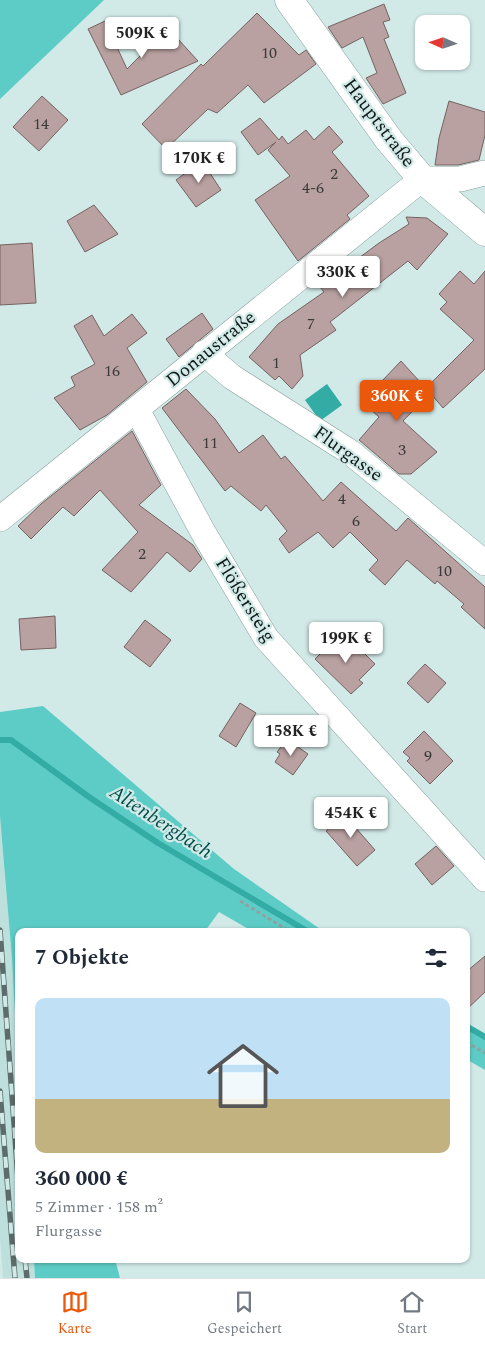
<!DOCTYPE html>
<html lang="de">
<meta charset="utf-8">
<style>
:root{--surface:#fff;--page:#f6f6f7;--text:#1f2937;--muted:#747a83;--line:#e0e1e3;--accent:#ea580c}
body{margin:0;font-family:Spectral,serif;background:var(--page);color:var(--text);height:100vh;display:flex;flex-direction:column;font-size:19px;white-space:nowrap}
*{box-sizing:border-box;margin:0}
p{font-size:16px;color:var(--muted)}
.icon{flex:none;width:28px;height:28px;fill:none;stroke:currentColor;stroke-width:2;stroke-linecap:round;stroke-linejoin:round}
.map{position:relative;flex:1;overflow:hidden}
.side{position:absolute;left:15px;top:928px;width:455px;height:335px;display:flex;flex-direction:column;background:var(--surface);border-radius:10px;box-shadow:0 1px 4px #0004}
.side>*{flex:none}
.needle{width:32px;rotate:273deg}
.fabs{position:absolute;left:415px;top:15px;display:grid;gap:10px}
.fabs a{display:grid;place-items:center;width:55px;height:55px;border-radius:10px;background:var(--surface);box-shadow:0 1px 4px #0004;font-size:25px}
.price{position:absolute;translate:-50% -42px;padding:0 11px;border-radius:5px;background:#fff;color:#222;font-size:16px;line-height:32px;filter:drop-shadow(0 1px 2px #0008)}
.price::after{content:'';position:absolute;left:50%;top:30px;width:15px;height:11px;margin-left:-8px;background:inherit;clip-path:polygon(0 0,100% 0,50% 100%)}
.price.current{background:var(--accent);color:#fff}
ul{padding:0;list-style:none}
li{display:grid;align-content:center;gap:10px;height:265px;padding:0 20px}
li+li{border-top:1px solid var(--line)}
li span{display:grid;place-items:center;height:155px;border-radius:10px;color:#555}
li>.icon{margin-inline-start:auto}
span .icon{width:90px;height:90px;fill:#fffc;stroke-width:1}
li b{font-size:21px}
h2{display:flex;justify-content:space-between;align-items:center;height:60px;padding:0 20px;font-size:21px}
.dock{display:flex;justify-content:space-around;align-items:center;height:70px;border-top:1px solid var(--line);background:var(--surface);font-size:14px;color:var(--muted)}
.dock a{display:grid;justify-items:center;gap:2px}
.dock .current{color:var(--accent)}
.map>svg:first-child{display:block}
.built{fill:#bde0dd}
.green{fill:#5eccc6}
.water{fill:#33aca6}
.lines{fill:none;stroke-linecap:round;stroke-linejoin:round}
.stream{stroke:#33aca6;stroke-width:6}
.building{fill:#b8a1a0;stroke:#766261}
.minor-casing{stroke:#89a09e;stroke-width:26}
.secondary-casing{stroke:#89a09e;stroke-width:29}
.path{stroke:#8fa2a1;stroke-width:3;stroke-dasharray:4 2.5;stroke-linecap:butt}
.minor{stroke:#fff;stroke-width:25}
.secondary{stroke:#fff;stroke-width:28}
.rail-casing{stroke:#5d6c6b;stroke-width:5.5}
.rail{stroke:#d1eae8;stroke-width:4;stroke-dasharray:11;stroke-linecap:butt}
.labels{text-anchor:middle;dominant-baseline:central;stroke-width:4.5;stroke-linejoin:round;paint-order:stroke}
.number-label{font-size:16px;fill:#393a39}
.street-label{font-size:19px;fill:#0f1817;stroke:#d1eae8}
.water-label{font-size:20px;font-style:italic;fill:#024c49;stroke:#d1eae8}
</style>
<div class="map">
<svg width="485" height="1278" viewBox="0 0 485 1278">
<rect width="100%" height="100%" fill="#d1eae8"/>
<polygon class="built" points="0,816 12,959 19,1087 19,1259 34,1259 35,1278 3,1278 0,1236"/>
<g class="green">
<polygon points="0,0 104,0 0,99"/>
<polygon points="43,706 234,869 323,931 252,931 219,912 205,931 19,931 19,1087 12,959 0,816 0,712"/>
<polygon points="466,1027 485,1040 485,1070 466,1059"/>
<polygon points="34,1259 115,1259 120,1278 35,1278"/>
</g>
<polygon class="water" points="327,384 342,405 320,421 305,400"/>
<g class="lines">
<g class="stream">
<polyline points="0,740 11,740 89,797 158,843 307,931"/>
<polyline points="466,1026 485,1037"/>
</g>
</g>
<g class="building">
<polygon points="384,4 390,20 383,22 389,37 384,39 406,93 383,104 366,78 377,73 363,37 342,48 328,27"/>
<polygon points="257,13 299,55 306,50 316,64 264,103 248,85 217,113 208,109 166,149 142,124 201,64 203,66"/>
<polygon points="105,21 127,69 168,28 198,61 121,95 88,29"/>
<polygon points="42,96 68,120 39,151 13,127"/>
<polygon points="449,101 485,112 485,135 479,160 458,165 435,165 439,138"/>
<polygon points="260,118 279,140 282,136 288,144 306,130 314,140 329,126 343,142 332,152 369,196 347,215 350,219 298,261 255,200 290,176 268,150 276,142 258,155 241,132"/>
<polygon points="202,161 221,190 196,207 176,180"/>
<polygon points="94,205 118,234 85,252 67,221"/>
<polygon points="406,217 427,218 448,234 417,270 408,261 330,322 336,330 300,355 303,376 292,389 279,376 275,380 249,357 278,324 324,292 320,287 379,243 409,224"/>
<polygon points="32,243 36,303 0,305 0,245"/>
<polygon points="460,271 474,284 485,271 485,369 443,408 426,388 474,340 440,309 447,302 439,294"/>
<polygon points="202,313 213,329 179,357 166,339"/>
<polygon points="132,314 147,333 127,348 147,382 107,415 80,430 54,398 75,386 71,377 95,364 74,326 92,315 104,336"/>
<polygon points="401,361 430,393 403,421 437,452 411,474 399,474 359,440 379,417 362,402"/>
<polygon points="186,389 215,419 239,453 263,435 281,459 285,456 323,501 341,482 396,531 408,518 485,587 485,629 461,607 464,604 437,581 435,584 407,560 385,585 369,570 378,560 350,532 333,548 318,532 289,553 279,539 287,531 266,505 261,511 231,486 225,491 162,408"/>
<polygon points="132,431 161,485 139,505 193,545 202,559 190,572 167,552 131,592 102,570 138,532 100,490 74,516 63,507 31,539 18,526 41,504"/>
<polygon points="55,616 56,648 21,650 19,619"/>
<polygon points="145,620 171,640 150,667 124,647"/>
<polygon points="342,638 347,643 351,640 375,664 359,680 363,683 351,694 315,659 326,648 329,651"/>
<polygon points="425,664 446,683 428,703 407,683"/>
<polygon points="240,703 256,713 236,747 219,736"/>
<polygon points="424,731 453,761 430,784 407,761 410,758 403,752"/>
<polygon points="287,739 308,754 293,775 275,762 280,754 277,752"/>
<polygon points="349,811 359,823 355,827 375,850 357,866 326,831"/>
<polygon points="436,846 454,866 432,885 415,864"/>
<polygon points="485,956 485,992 466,1010 466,972"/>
</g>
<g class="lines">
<g class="minor-casing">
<g id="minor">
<polyline points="204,353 232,377 350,452 485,563"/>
<polyline points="137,410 203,532 266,638 485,879"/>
<polyline points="0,519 422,179 460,179 485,173"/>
</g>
</g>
<g class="secondary-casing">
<polyline id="secondary" points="289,0 389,140 422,179 485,232"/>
</g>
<g class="path">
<polyline points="240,901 289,931"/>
<polyline points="466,1042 485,1053"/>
</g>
<use href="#minor" class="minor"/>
<use href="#secondary" class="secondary"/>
<g class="rail-casing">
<g id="rail">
<polyline points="0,930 19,1192"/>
<polyline points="0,1091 15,1278"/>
<polyline points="25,1259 27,1278"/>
</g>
</g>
<use href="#rail" class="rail"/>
</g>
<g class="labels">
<g class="number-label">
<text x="269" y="53">10</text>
<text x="41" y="124">14</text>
<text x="334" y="174">2</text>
<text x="313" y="188">4-6</text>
<text x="311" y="324">7</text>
<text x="276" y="363">1</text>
<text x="112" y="371">16</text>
<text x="210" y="443">11</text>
<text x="402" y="450">3</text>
<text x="342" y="499">4</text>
<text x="356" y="521">6</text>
<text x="142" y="554">2</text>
<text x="444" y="571">10</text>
<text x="428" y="756">9</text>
</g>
<g class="street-label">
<text transform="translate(379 123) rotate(53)">Hauptstraße</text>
<text transform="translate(211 349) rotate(-39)">Donaustraße</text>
<text transform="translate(348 454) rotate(36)">Flurgasse</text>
<text transform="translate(245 600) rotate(58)">Flößersteig</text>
</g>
<g class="water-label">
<text transform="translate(161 822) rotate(33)">Altenbergbach</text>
</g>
</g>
</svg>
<div class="fabs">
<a><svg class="needle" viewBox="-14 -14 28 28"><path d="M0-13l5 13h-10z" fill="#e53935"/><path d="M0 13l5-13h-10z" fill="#747a83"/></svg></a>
</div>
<b class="price" style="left:142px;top:59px">509K €</b>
<b class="price" style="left:199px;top:184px">170K €</b>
<b class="price" style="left:343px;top:298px">330K €</b>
<b class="price current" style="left:397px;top:422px">360K €</b>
<b class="price" style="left:346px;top:664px">199K €</b>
<b class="price" style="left:291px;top:757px">158K €</b>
<b class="price" style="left:351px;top:839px">454K €</b>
<section class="side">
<h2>7 Objekte<svg class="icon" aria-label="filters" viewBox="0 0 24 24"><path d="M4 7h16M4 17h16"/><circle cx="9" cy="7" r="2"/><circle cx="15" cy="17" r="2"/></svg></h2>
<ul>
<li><span style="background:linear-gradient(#bfe0f5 65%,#c2b280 0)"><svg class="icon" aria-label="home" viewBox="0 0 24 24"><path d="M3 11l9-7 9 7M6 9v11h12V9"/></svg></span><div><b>360 000 €</b><p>5 Zimmer · 158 m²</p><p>Flurgasse</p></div></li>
</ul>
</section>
</div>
<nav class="dock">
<a class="current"><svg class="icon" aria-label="map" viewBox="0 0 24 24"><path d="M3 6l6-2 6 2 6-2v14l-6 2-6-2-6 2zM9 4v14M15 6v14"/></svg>Karte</a>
<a><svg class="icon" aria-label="saved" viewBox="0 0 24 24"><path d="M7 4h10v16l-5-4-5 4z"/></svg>Gespeichert</a>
<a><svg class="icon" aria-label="home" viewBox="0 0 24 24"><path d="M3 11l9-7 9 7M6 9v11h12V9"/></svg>Start</a>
</nav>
